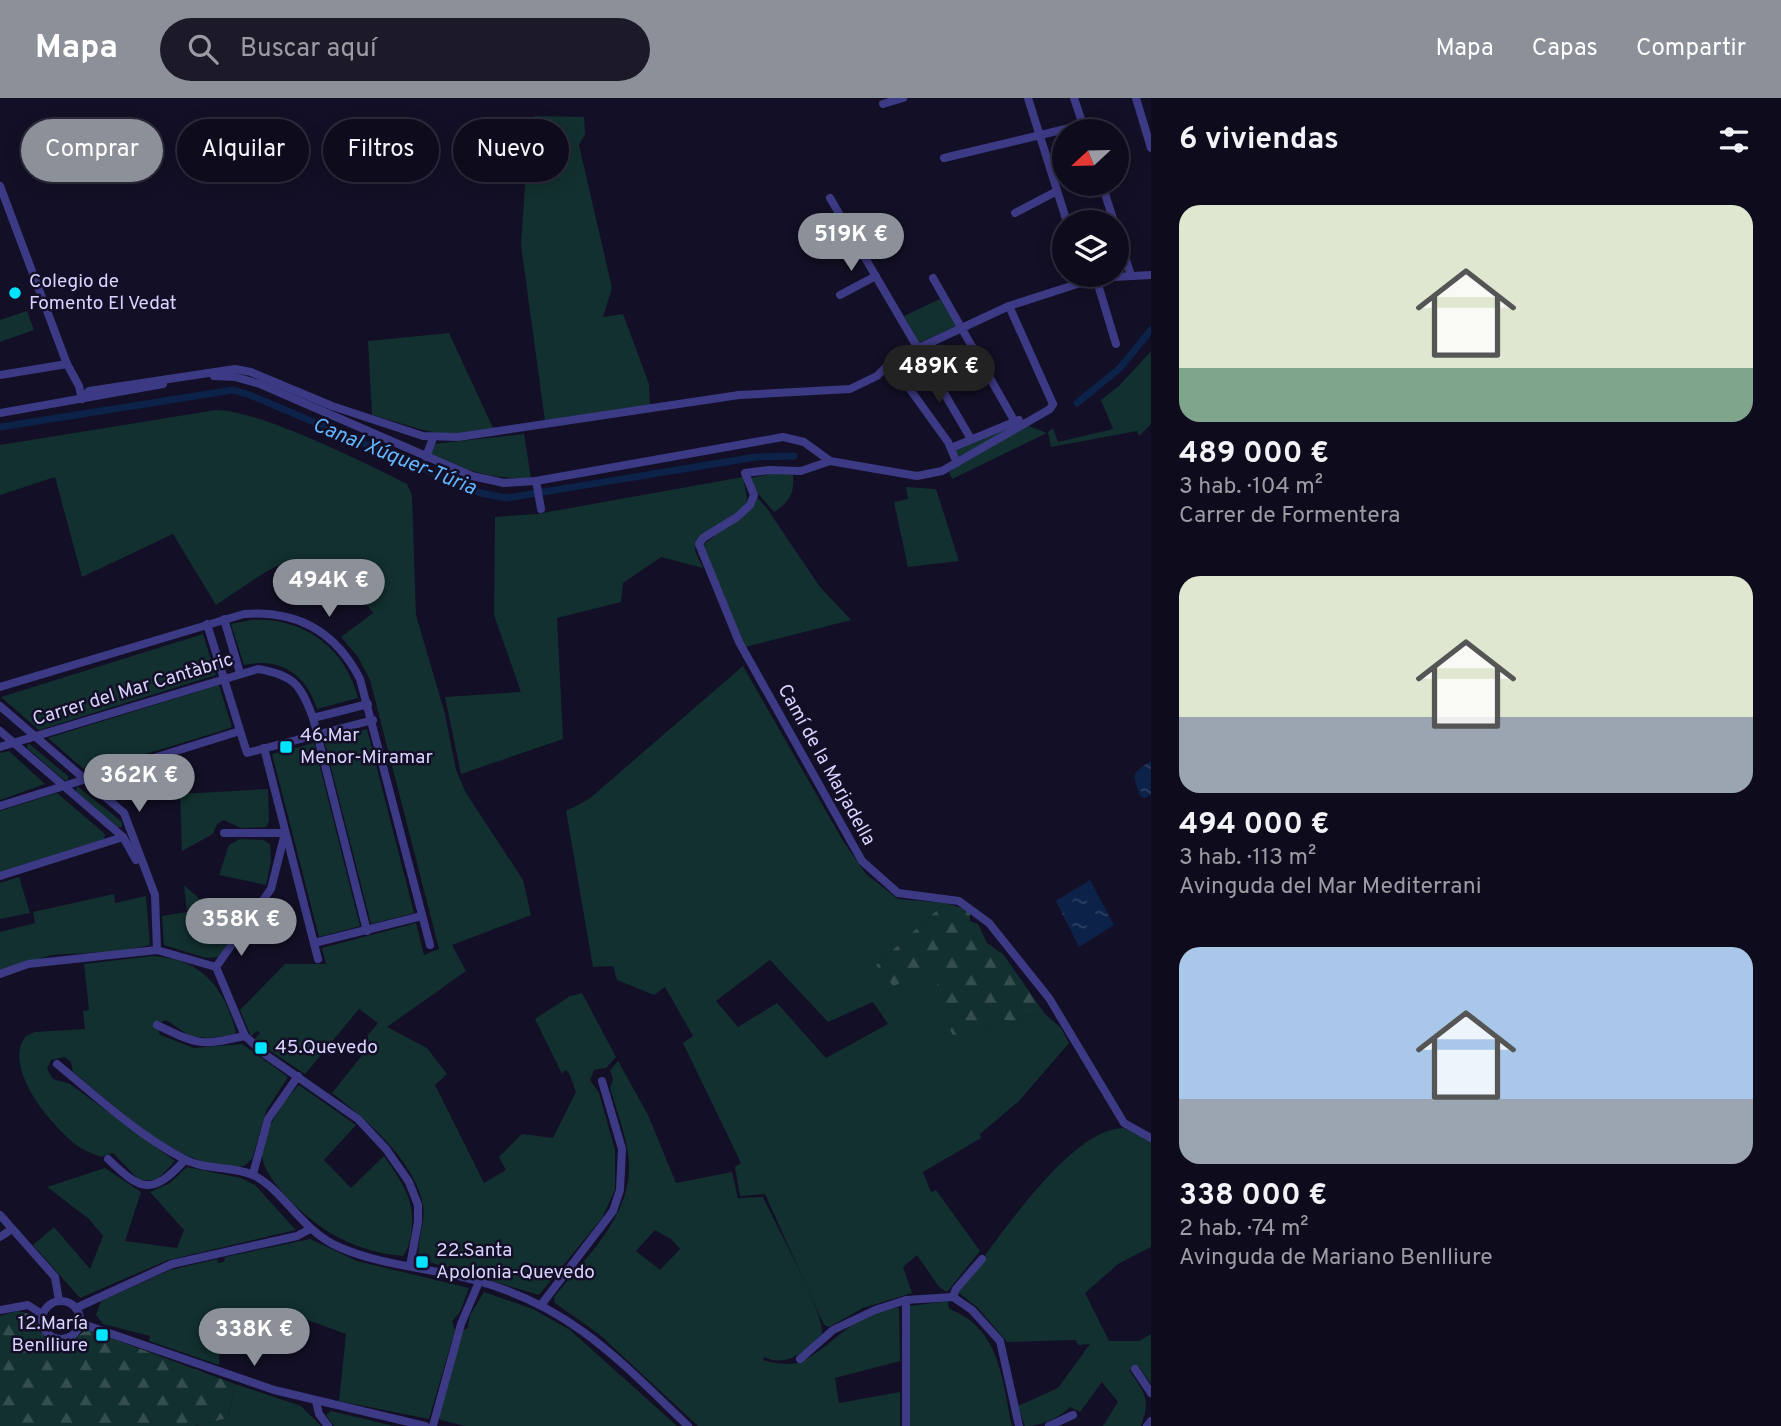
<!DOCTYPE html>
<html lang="es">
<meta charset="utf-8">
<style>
:root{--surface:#0e0b1c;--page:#1c1929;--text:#f1f3f6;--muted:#9b9ba3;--line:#2e2b3b;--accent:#8c9099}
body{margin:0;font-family:Overpass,sans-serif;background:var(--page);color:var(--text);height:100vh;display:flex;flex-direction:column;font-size:26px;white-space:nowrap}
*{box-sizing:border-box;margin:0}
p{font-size:23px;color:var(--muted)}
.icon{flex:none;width:38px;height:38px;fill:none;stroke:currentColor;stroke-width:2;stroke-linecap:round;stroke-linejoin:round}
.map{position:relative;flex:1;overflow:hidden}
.panel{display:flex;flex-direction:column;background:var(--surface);width:630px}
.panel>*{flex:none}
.banner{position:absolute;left:21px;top:21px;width:665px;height:63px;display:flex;gap:14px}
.needle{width:46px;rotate:248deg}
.buttons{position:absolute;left:1052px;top:21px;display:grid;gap:14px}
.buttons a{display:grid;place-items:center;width:77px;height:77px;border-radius:50%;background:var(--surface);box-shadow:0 4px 18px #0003,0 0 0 2px var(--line);font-size:35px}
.price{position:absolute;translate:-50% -60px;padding:0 16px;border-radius:24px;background:var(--accent);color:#fff;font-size:23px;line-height:46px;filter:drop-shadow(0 2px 4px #0008)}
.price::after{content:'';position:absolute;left:50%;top:42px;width:21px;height:16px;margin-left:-10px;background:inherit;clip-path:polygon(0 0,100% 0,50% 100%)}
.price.active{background:#222;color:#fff}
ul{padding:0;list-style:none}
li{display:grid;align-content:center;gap:14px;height:371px;padding:0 28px}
li span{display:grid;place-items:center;height:217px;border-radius:21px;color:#555}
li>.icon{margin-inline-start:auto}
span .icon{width:126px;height:126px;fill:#fffc;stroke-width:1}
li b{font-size:30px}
h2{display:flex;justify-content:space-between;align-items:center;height:84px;padding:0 28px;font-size:30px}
.chip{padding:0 24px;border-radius:32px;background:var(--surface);box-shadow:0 4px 18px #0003,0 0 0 2px var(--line);font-size:24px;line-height:63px}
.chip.active{background:var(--accent);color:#fff}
header{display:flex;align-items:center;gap:42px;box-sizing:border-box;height:98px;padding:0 35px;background:var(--accent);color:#fff}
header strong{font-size:33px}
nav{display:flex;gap:38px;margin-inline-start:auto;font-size:24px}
.search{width:490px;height:63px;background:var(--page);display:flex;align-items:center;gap:18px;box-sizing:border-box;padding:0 24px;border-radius:38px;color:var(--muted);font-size:26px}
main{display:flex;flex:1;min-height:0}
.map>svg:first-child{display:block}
.green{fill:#12302f;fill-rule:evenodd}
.forest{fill:url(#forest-firs)}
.water{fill:url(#water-ripples)}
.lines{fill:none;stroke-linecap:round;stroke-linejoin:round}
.canal{stroke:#0c2248;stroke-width:7}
.minor{stroke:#3d3a85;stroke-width:8}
.poi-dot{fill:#00e5ff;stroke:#130f26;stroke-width:2.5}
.labels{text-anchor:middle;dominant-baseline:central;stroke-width:5;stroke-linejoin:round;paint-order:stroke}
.poi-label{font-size:19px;fill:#d9d4ff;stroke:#130f26;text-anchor:start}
.street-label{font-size:19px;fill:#d9d4ff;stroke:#130f26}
.water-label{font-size:21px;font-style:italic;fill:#62b6ff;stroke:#130f26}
</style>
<header>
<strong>Mapa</strong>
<div class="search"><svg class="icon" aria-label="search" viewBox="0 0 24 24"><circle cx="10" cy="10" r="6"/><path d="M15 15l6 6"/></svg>Buscar aquí</div>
<nav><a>Mapa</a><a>Capas</a><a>Compartir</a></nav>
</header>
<main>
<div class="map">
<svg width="1151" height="1328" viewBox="0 0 1151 1328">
<defs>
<pattern id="forest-firs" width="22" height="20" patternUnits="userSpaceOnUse" patternTransform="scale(1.75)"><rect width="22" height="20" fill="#12302f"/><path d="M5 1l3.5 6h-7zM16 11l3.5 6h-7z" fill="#344d4e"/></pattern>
<pattern id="water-ripples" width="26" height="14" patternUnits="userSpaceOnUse" patternTransform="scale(1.75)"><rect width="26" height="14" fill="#0c2248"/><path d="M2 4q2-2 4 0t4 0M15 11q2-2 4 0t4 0" fill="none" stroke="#2f4163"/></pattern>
</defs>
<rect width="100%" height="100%" fill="#130f26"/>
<g class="green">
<polygon points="535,18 584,19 585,36 579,47 612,190 603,219 623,216 649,286 650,307 545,323 521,147 526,72"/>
<polygon points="940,201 956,228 919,245 904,218"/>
<polygon points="27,213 34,232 0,244 0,222"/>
<path d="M449 235 493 330C438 344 422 330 372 317L368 243Z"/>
<polygon points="1151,253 1151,326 1139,338 1137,333 1051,349 1048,334 1053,330 1058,344 1113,331 1101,302 1119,288"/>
<path d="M216 312C259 312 365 365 407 386L412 397 416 517 445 616 456 672 466 695 523 782 531 817 452 847 466 873 387 929 427 950 447 976 435 987 484 1085 506 1072 499 1059 522 1036 553 1040 576 994 569 975 565 972 562 976 535 921 570 898 582 895 616 959 606 970 594 972 590 982 599 995 615 1052V1092L602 1120 539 1197 419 1161C416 1143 426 1125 423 1107 415 1063 365 1020 332 995L367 951 368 937 378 925 359 911 305 976 254 942 260 935 257 933 251 938 240 912 285 866H326L322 850 416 825 424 857 439 851 370 582 358 559 341 539 373 515C311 432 291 457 216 507L173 436 82 479 55 379 0 397V347Z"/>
<polygon points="1028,322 959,360 954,349"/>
<polygon points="1029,328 1047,335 952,381 949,374 1013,333"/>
<path d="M524 336 531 380C494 382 462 372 429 356L433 346Z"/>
<path d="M776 375 793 377C795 395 789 404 774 414L754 391 750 380Z"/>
<polygon points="743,379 747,400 746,408 696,444 695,453 703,470 661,459 623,485 621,504 557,520 563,641 461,676 445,599 521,594 494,517 495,419 537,416"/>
<polygon points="906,389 936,391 959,463 908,469 894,404 908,401"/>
<polygon points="754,396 766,409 820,489 851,522 745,549 707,463 704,446 734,423"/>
<path d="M251 522C303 519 345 549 358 600L317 611C306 576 280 559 244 567L231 526Z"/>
<polygon points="203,536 216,577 39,632 1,599"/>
<path d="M743 568 843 743 866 776 898 801 945 805 876 867 940 871V883L979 935 1005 922 1014 925 1026 918 1045 916 1061 930 1069 945 1019 1003 980 1036 981 1040 923 1074 931 1094 936 1092 980 1153 947 1194 939 1189 917 1157 903 1169 912 1195 863 1210 829 1229 824 1227 765 1096 740 1098 735 1069 741 1065 683 945 693 938 665 889 654 897 617 882 613 868 593 869 566 713 589 701ZM770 862 828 924 873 904 888 926 826 960 777 905 738 929 716 903Z"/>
<polygon points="219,587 232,629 218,634 87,674 48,640"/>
<polygon points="367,631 414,815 371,826 324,642"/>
<polygon points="28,645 68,678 68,682 64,682 27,650"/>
<polygon points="314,645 360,828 319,839 272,656"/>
<polygon points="9,653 45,686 0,702 0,655"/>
<polygon points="77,688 122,724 122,729 117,729 76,693"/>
<polygon points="268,691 269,723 266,729 241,730 224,722 217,726 213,736 182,753 180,696"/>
<polygon points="57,695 105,736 104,741 0,774 0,713"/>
<polygon points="240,741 263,742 270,746 271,763 266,787 219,777 229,747"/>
<polygon points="19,779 30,815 0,821 0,785"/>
<polygon points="184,787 237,835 218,859 206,860 164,847 162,818 187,814"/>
<polygon points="114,796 115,805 146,798 150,847 121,853 52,857 0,872 0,834 35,825 33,814"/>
<path d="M153 858C202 861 224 889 236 934L233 937 208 940 190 938 166 922 157 927 160 937 194 950 242 946 288 979 266 1013 252 1061 244 1068C184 1077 117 1009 73 974L71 964 65 959 51 962 47 971 53 981 70 986 175 1063 157 1082H139L113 1055 101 1059C95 1056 87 1054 81 1050 55 1033 0 969 26 938L35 934 85 931 83 913 89 912 84 866Z"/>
<path d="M618 963 648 1017 676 1085 732 1074 738 1100 763 1099C774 1124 825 1215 822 1236 805 1253 788 1270 764 1259L763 1262C773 1265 790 1268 800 1264 831 1251 859 1208 899 1210L900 1263 835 1280 839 1305 900 1294V1328H698L600 1237 555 1205 554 1199C585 1160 632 1118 629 1064 627 1039 617 1014 610 990L613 981 610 973ZM655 1132 671 1141 680 1151 660 1172 636 1153Z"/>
<path d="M299 987 356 1027 324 1062 351 1090 384 1058C402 1084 417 1104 411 1137 409 1145 408 1152 403 1158 356 1154 318 1133 286 1098 277 1088 267 1077 263 1063 257 1042 284 1001 299 987Z"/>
<path d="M1124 1030 1151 1044V1149L1118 1166 1085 1195 1109 1243H1139L1151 1236V1286L1139 1269 1129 1272C1145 1295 1151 1301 1141 1328H1103L1118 1304 1102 1284 1080 1314 1070 1309C1059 1320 1042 1328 1025 1328L1018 1308 1058 1290 1090 1246 1078 1247 1076 1242 1007 1244 978 1210 958 1194C990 1153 1069 1029 1124 1030Z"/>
<polygon points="187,1069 241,1080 255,1087 296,1132 168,1162 80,1200 33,1147 54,1129 90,1171 103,1138 89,1121 47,1089 105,1070 141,1094 125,1143 177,1150 184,1132 150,1094 170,1085"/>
<polygon points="310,1141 357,1163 469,1190 460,1214 452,1223 455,1232 429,1321 339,1303 346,1236 305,1221 221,1224 219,1267 149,1243 150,1238 103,1226 96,1217 101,1203 170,1172 217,1161 218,1165 224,1164 225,1159"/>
<polygon points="484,1194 533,1211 570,1232 677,1328 465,1328 441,1322 439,1319 461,1233 468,1230 470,1217"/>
<path d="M948 1203 949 1211C1000 1230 1002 1281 1012 1328H910V1208Z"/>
<polygon points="235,1286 301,1308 321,1328 195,1328 228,1320"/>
<polygon points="331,1313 394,1328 334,1328 326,1317"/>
</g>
<g class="forest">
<polygon points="945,805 965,811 970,816 970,823 978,826 987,845 1003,856 1045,916 1026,918 1014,925 1005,922 979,935 953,937 929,897 940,883 939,872 893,888 876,867"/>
<polygon points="17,1213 34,1217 41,1235 52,1245 68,1245 87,1231 235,1286 228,1320 195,1328 0,1328 0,1218"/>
</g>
<g class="water">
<path d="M1151 663V697L1144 700 1140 698C1132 675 1131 676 1151 663Z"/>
<polygon points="1090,782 1114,827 1079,849 1056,803"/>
</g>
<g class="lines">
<g class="canal">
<polyline points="1077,305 1120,270 1151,232"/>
<polyline points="0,329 233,292 250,297 481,395 506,400 756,359 794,358"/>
</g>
<g class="minor">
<polyline points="1028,0 1067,124"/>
<polyline points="1074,0 1085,33"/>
<polyline points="1136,0 1151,50"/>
<polyline points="883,6 903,0"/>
<polyline points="944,60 1082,27"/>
<polyline points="1102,86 1114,124"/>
<polyline points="0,88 67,266 79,288 82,301"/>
<polyline points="830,100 971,341"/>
<polyline points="1015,115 1057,93"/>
<polyline points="1116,132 1131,177"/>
<polyline points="933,180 1015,324"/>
<polyline points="1096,180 1116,246"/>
<polyline points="840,197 876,178"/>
<polyline points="1009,208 1053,306"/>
<polyline points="891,265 948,344 957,365"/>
<polyline points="0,277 67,266"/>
<polyline points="214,278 235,279 260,286 472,378 504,385 536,383 783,339 804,344 830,363 917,378 942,373 1050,311 1053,306"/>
<polyline points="82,301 89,293 235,271 251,274 332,308 423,338 458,339 739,297 850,291 877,278 893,262 1009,208 1096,180 1151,177"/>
<polyline points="0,315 163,286"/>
<polyline points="951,350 1019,322"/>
<polyline points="426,359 433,340"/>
<polyline points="830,363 801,373 769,372 745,375 754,397 750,407 737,419 703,440 699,446 739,544 862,763 898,795 959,803 989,825 1049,900 1124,1025 1151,1040"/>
<polyline points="536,383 541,411"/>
<polyline points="224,521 240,575"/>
<polyline points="207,526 247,655 373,622"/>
<path d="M0 589 244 516C297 512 336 534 360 581L430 847"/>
<polyline points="0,608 124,715 155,797 157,852"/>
<polyline points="313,620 368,606"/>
<polyline points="0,633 123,739 136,762"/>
<path d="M0 649 258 571C294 577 301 587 313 620L367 833"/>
<polyline points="264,650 318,861"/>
<polyline points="0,708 240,633"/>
<polyline points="224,735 285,735 271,791 216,869 245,938 266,957 358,1021 386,1051 409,1084 418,1107 418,1124 410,1168"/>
<polyline points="0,778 123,739"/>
<polyline points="314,845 422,818"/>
<polyline points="0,876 28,866 157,852 216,869"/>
<path d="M157 927C199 947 199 948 245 938"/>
<path d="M57 966C97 999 138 1037 184 1061 206 1073 233 1067 255 1078 284 1093 302 1133 339 1149 382 1168 432 1170 478 1183 573 1210 619 1262 688 1328"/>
<path d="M108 1061C141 1093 152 1098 185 1062"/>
<polyline points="253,1076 268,1021 298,978"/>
<polyline points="0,1117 55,1179 59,1203"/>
<polyline points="0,1139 12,1131"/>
<polyline points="953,1199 956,1191 982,1161"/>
<polyline points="906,1202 906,1328"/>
<circle cx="61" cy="1222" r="19"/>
<polyline points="541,1207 613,1113 620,1092 622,1051 602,983"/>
<polyline points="76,1210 172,1166 297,1138 310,1131"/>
<polyline points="0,1212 28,1207 42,1216"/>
<polyline points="80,1225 274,1292 425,1328"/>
<polyline points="800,1261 833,1232 875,1212 906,1202 953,1199 972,1212 1000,1243 1019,1328"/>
<polyline points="1135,1271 1151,1295"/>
<polyline points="316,1303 319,1316 328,1328"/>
<polyline points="433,1328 461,1226 479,1184"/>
<polyline points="1049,1328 1073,1317"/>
<polyline points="1147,1328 1151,1323"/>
</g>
</g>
<g class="poi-dot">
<circle cx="15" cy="195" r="7"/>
<rect x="279" y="642" width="14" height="14" rx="3.5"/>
<rect x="254" y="943" width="14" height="14" rx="3.5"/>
<rect x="415" y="1157" width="14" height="14" rx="3.5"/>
<rect x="95" y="1230" width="14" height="14" rx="3.5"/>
</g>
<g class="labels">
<g class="poi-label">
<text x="29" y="184">Colegio de<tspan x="29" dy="22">Fomento El Vedat</tspan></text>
<text x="300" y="638">46.Mar<tspan x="300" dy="22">Menor-Miramar</tspan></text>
<text x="275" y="950">45.Quevedo</text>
<text x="436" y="1153">22.Santa<tspan x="436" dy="22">Apolonia-Quevedo</tspan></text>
<text x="88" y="1226" text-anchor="end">12.María<tspan x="88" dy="22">Benlliure</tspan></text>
</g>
<g class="street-label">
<text transform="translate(133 592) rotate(-17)">Carrer del Mar Cantàbric</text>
<text transform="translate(826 667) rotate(61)">Camí de la Marjadella</text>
</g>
<g class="water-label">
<text transform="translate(394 359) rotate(22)">Canal Xúquer-Túria</text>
</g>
</g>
</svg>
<div class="buttons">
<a><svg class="needle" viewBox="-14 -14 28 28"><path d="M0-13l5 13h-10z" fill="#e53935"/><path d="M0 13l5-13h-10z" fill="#9b9ba3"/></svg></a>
<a><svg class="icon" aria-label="layers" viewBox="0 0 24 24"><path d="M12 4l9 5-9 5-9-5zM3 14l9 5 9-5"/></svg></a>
</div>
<b class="price" style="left:851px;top:175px">519K €</b>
<b class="price active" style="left:939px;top:307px">489K €</b>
<b class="price" style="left:329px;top:521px">494K €</b>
<b class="price" style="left:139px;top:716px">362K €</b>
<b class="price" style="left:241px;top:860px">358K €</b>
<b class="price" style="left:254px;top:1270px">338K €</b>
<div class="banner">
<a class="chip active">Comprar</a>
<a class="chip">Alquilar</a>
<a class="chip">Filtros</a>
<a class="chip">Nuevo</a>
</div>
</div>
<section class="panel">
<h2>6 viviendas<svg class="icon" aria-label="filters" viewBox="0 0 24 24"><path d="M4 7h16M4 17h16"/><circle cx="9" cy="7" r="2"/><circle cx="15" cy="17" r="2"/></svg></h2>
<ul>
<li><span style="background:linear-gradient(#dfe7d0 75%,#7fa58c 0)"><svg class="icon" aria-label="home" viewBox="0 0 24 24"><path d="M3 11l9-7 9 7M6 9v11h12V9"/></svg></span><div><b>489 000 €</b><p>3 hab. · 104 m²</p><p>Carrer de Formentera</p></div></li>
<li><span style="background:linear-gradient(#dfe7d0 65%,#9aa5b1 0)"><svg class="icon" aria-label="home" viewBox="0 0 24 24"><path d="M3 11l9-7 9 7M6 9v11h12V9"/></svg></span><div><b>494 000 €</b><p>3 hab. · 113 m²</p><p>Avinguda del Mar Mediterrani</p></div></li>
<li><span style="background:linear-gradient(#a9c7e8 70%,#9aa5b1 0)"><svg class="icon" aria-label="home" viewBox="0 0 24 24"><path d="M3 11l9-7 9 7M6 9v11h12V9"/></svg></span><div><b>338 000 €</b><p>2 hab. · 74 m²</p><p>Avinguda de Mariano Benlliure</p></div></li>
</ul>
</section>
</main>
